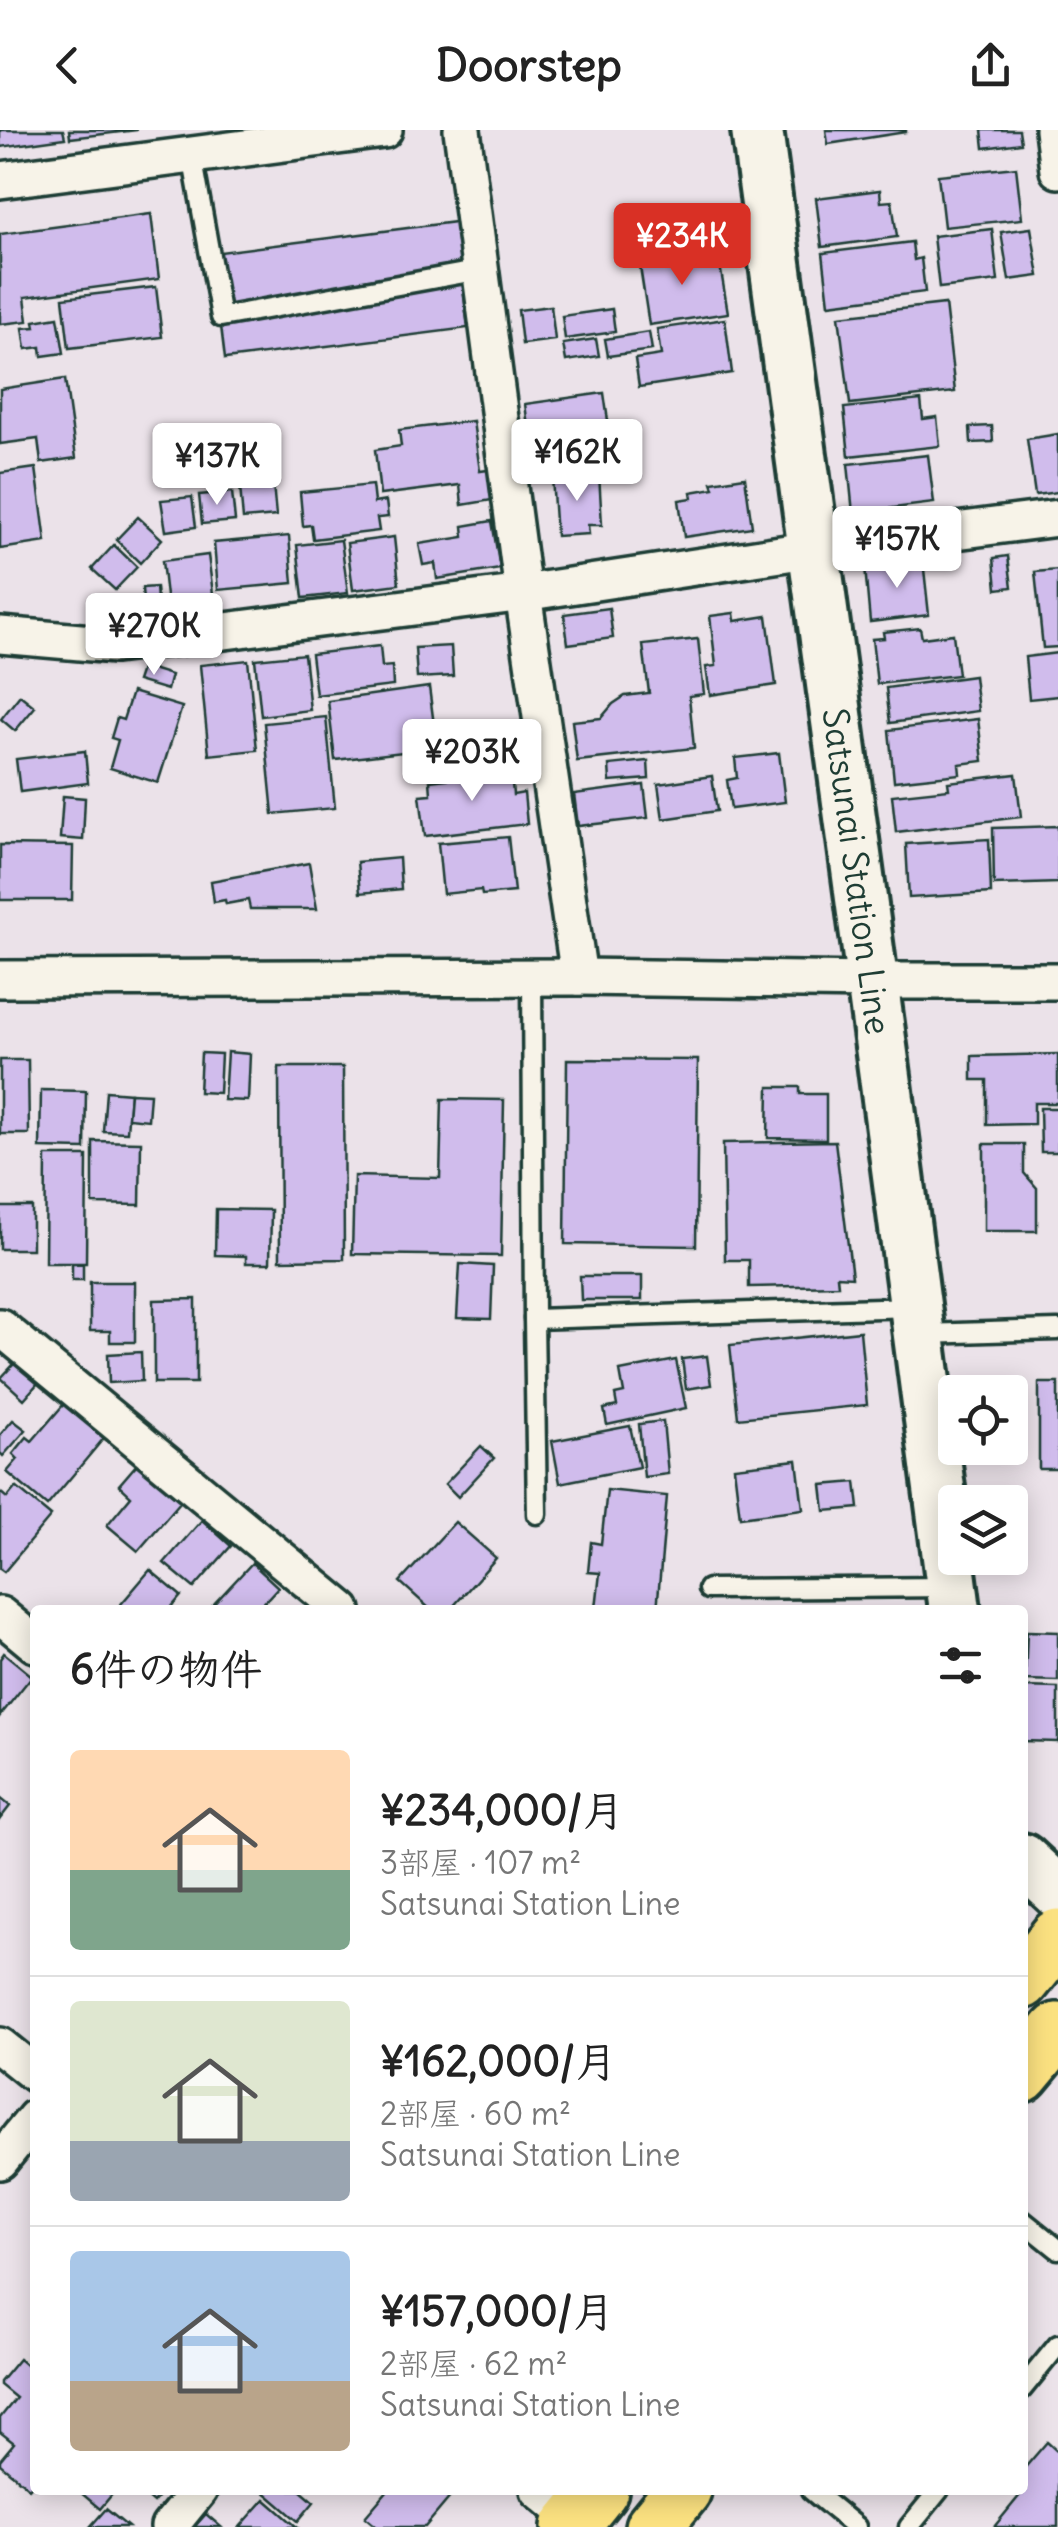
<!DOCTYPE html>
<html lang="ja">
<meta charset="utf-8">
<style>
:root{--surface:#fff;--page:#f6f6f6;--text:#222;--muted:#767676;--line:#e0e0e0;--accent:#d93025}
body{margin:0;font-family:Delius,"Klee One",sans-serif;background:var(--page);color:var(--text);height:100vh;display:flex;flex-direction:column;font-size:38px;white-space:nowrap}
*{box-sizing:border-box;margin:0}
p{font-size:32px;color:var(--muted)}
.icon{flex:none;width:55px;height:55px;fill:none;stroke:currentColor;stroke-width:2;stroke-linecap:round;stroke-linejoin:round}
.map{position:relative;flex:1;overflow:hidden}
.sheet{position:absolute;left:30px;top:1475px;width:998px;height:890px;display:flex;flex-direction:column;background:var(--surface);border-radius:10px;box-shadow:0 5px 25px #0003}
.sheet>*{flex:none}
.buttons{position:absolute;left:938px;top:1245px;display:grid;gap:20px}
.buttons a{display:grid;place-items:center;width:90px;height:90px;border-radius:10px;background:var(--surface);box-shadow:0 5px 25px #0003;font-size:50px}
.price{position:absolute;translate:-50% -85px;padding:0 22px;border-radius:10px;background:#fff;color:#222;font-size:32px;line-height:65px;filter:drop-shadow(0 2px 5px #0008)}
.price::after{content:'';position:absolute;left:50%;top:60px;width:30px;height:22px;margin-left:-15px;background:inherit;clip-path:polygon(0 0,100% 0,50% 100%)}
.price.selected{background:var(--accent);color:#fff}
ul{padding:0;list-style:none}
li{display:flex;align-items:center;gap:30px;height:250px;padding:0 40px}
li+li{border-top:2px solid var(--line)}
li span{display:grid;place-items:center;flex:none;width:280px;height:200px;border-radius:10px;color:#555}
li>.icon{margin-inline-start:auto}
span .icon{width:120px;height:120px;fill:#fffc;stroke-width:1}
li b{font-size:42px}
h2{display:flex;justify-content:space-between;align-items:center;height:120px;padding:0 40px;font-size:42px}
header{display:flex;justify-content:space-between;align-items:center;height:130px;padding:0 40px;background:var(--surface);font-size:45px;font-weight:700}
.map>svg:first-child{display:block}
.building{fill:#d0bcec;stroke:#1f3d34;stroke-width:2.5}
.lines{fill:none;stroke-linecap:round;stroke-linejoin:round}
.service-casing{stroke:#1f3d34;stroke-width:25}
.minor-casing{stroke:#1f3d34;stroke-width:42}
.secondary-casing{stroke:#1f3d34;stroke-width:58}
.trunk-casing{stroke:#1f3d34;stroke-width:62}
.service{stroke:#f7f3e8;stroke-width:18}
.minor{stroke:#f7f3e8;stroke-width:35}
.secondary{stroke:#f7f3e8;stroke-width:50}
.trunk{stroke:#fbe180;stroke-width:55}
.labels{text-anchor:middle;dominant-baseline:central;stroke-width:8;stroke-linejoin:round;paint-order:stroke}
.street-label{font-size:35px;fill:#1f3d34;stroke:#f7f3e8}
</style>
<header><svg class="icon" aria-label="back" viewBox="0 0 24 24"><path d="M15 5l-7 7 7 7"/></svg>Doorstep<svg class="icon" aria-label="share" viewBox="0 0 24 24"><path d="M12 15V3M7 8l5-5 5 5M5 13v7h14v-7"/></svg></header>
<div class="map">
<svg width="1058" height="2397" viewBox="0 0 1058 2397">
<rect width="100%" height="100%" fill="#ebe2e9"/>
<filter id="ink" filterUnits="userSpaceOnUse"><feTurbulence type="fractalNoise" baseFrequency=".01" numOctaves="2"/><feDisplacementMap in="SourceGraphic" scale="20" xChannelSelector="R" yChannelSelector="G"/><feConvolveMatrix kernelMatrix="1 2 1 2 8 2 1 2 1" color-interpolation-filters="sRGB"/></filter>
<g filter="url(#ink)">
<g class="building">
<polygon points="0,0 63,0 65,8 0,17"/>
<polygon points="69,0 137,0 70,8"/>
<polygon points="826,0 906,0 906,2 828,14"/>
<polygon points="982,0 1019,0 1021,13 984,18"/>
<polygon points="1016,37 1022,89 944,97 938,45"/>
<polygon points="880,60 881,72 892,71 897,107 822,117 816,68"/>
<polygon points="151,84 159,149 25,167 28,191 0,194 0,104"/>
<polygon points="455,92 468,198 225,229 212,123"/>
<polygon points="1031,98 1039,146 1009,150 1001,102"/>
<polygon points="992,99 998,151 939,158 933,106"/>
<polygon points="912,112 914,130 921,128 925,162 829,174 823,123"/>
<polygon points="703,120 705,132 719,129 728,183 649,195 639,130"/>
<polygon points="156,157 162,207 69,218 63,168"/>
<polygon points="945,174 955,262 850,274 839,186"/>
<polygon points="551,176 555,210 522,214 518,180"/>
<polygon points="612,179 615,202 565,209 562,186"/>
<polygon points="58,187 64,223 42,226 41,217 26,219 23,198 35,197 34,191"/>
<polygon points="725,189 732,243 639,257 635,229 661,225 657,199"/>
<polygon points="649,202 652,220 608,226 605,209"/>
<polygon points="596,209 599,226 566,231 563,214"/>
<polygon points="65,249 76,328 41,333 38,309 0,314 0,259"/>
<polygon points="604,263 614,333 549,342 543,301 529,304 525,274"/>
<polygon points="921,270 923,289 937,287 940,316 849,326 844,278"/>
<polygon points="473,291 480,341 488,340 492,370 462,375 460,355 380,365 375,320 401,316 399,300"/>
<polygon points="992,296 993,312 971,313 970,297"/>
<polygon points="1058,304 1058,362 1035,365 1027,309"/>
<polygon points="928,325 934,373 853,383 848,334"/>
<polygon points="36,338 46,412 0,419 0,343"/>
<polygon points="272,343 276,386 243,389 239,346"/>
<polygon points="599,344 602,395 588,395 589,404 556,406 552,347"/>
<polygon points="745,347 752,397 684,407 679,370 692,368 691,362 714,358 712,352"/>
<polygon points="372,355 374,373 386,371 388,387 377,388 379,401 313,409 311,395 303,396 300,362"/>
<polygon points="232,362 235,391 202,394 199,365"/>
<polygon points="192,367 196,397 166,401 161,370"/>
<polygon points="138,387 162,409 140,433 116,410"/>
<polygon points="492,391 500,439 437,449 435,433 423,435 419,414 464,407 463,396"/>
<polygon points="289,406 293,453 218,460 214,413"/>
<polygon points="394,407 399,454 353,460 347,413"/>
<polygon points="341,410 348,463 303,468 297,415"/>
<polygon points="114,415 137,437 115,460 92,439"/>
<polygon points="208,425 215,479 168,484 162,431"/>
<polygon points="1008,426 1012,457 997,459 994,428"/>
<polygon points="923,430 929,485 870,492 865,437"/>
<polygon points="1058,440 1058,517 1043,518 1035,442"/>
<polygon points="156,457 158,483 144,485 142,458"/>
<polygon points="609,478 613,508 568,514 564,484"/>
<polygon points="734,483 735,491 767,486 776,555 710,565 706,537 716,536 710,486"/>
<polygon points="920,498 922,508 953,504 958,545 877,554 872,509 884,508 883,502"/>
<polygon points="698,509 704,564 689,566 694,618 577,631 572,591 601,588 613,574 625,566 649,563 643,515"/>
<polygon points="380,516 382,537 392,536 393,556 316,565 311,524"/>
<polygon points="451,516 453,546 417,548 415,518"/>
<polygon points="1058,523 1058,566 1029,569 1025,527"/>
<polygon points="304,524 310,580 261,586 255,529"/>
<polygon points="248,530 257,620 209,625 200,535"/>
<polygon points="142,536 171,545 167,560 137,551"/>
<polygon points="974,546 978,581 890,593 886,558"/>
<polygon points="429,557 437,618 335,630 328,571"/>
<polygon points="132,562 182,577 158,653 110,638 118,610 111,608 117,588 123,590"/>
<polygon points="20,565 35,577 15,601 1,589"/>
<polygon points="326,587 335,678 273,684 264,593"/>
<polygon points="978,589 983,631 959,634 960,644 894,651 889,600"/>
<polygon points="518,605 521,634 492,637 489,607"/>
<polygon points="85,621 88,653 20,662 16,629"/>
<polygon points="779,623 785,672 731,679 727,650 737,648 735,628"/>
<polygon points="648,631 649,649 610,652 609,635"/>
<polygon points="511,641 513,665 524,663 527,694 425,706 420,665 431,664 430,651"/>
<polygon points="1016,644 1021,687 896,702 892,665 949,659 948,652"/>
<polygon points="712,646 717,681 663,689 658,654"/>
<polygon points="644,655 648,688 578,696 574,664"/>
<polygon points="63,666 85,668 83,710 60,708"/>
<polygon points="1058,696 1058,753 994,755 993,698"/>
<polygon points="508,707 514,762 482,765 481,760 443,764 438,713"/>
<polygon points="989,709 991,763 909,768 906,714"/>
<polygon points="0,715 73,716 72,770 0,770"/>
<polygon points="399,728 401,759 360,763 357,732"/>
<polygon points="309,733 317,779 250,779 248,770 226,774 225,770 214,772 211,751"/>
<polygon points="227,922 250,924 248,971 224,970"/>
<polygon points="201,923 221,924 219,963 199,962"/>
<polygon points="1058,924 1058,973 1034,973 1034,994 987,995 987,950 972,950 972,926"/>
<polygon points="567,929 698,930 696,1116 565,1114"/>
<polygon points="0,930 28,930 29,1004 0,1004"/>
<polygon points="279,937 343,937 344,1129 280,1130"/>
<polygon points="769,957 800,957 800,964 826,964 826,1009 768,1008"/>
<polygon points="41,960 86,961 85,1019 40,1018"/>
<polygon points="106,961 130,963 127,1002 103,1001"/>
<polygon points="130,963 150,964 148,990 128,988"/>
<polygon points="442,969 504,970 501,1126 352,1124 354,1046 440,1048"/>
<polygon points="1040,978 1058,978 1058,1022 1041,1022"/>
<polygon points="93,1011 141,1012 140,1075 93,1074"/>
<polygon points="835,1011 852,1147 837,1146 838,1155 749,1157 749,1130 725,1130 723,1013"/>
<polygon points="984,1014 1024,1014 1024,1043 1037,1058 1037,1101 984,1101"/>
<polygon points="46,1026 87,1026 86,1133 45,1133"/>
<rect x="0" y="1077" width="32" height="42"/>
<polygon points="216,1079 271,1080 270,1133 246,1133 246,1126 215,1125"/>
<rect x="72" y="1134" width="11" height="16"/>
<polygon points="460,1134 493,1136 491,1189 457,1188"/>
<polygon points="580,1146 642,1146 642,1170 581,1170"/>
<polygon points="90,1152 135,1152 135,1212 110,1212 110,1201 90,1201"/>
<polygon points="196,1169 196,1253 154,1253 154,1170"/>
<polygon points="860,1201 867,1275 738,1288 730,1215"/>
<polygon points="141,1222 142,1251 109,1253 108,1224"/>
<polygon points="707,1226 711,1255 686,1259 682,1229"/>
<polygon points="676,1230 686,1278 607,1295 604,1279 617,1276 615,1265 624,1263 620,1241"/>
<polygon points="15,1233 38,1253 24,1269 1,1248"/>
<rect x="1039" y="1253" width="19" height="86"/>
<polygon points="64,1274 104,1308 47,1376 7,1342 18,1329 13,1324 27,1307 32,1311"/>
<polygon points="13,1290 26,1300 3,1326 0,1323 0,1305"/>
<polygon points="663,1291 668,1344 644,1347 639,1294"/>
<polygon points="630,1296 639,1337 560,1353 552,1311"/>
<polygon points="481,1316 494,1328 458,1367 445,1354"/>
<polygon points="797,1330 803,1379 740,1387 734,1337"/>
<polygon points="137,1334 181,1371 138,1421 107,1395 131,1366 119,1355"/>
<polygon points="856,1352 859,1378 825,1381 822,1355"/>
<polygon points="16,1357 51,1386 4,1442 0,1439 0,1362 7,1368"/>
<polygon points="607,1360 667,1366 657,1480 596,1478 600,1443 588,1442 591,1412 601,1414"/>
<polygon points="202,1390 231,1416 194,1458 164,1433"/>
<polygon points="455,1392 496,1428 450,1480 431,1480 400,1452"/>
<polygon points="252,1433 278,1457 257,1480 238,1480 236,1478 234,1480 219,1480 213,1475"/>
<polygon points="150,1440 181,1466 169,1480 116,1480"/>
<polygon points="1027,1501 1058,1502 1058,1551 1025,1550"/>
<polygon points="4,1523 32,1546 0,1586 0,1529"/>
<polygon points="1022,1557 1058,1558 1058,1612 1022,1611"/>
<polygon points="0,1668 10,1676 0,1689"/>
<polygon points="35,2224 35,2351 29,2358 0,2334 0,2330 14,2313 0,2302 0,2288 16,2268 0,2255 0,2252 19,2229 26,2235"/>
<polygon points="1047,2312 1058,2322 1058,2397 994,2397 1025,2359 1022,2357 1022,2341"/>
<polygon points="82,2360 111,2360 114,2362 100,2379 80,2362"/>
<polygon points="138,2360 164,2360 153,2373"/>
<polygon points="262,2360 300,2360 314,2372 298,2391"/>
<polygon points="388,2360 456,2360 425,2397 377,2397 365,2387"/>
<polygon points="265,2369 297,2397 240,2397"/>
<polygon points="106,2379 128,2397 90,2397"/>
<polygon points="206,2384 221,2397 196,2397 195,2396"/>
</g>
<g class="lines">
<g class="service-casing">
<g id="service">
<polyline points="192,25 221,187 481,140"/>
<polyline points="532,848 534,1189 912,1177"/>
<polyline points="534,1189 537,1384"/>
<polyline points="924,1204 1058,1200"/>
<polyline points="708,1459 951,1457"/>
<polyline points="1022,2090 1058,2119"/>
<polyline points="1022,2259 1058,2215"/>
<polyline points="811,2360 856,2397"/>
<polyline points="909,2397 939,2360"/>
</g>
</g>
<g class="minor-casing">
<g id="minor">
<polyline points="462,0 523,463 579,847"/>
<polyline points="1053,0 1058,40"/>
<polyline points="0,50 384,0"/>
<polyline points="0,505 115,515 523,463 814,419 1058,388"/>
<polyline points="0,849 579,847 872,851 1058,851"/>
<polyline points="0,1197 343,1480"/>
<polyline points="0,1485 35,1514"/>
<polyline points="0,1916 35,1944"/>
<polyline points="0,2031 35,1988"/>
<polyline points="539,2360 575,2390"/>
<polyline points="169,2397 199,2360"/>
</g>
</g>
<g class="secondary-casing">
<g id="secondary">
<path id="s1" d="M757 0 883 931 955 1480"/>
<polyline points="1022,1729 1058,1762"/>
</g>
</g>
<g class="trunk-casing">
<g id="trunk">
<polyline points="1022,1851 1058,1807"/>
<polyline points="1022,1944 1058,1901"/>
<polyline points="570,2397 600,2360"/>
<polyline points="653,2397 683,2360"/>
</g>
</g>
<use href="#service" class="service"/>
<use href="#minor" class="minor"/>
<use href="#secondary" class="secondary"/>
<use href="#trunk" class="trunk"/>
</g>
</g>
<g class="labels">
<g class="street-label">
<text stroke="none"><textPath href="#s1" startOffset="748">Satsunai Station Line</textPath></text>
</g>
</g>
</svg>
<div class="buttons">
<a><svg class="icon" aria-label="locate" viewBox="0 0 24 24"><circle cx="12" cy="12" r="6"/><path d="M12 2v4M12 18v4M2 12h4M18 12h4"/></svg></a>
<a><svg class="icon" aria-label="layers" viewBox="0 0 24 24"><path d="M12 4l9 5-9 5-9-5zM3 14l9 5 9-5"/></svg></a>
</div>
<b class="price selected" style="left:682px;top:158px">¥234K</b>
<b class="price" style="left:577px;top:374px">¥162K</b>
<b class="price" style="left:217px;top:378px">¥137K</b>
<b class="price" style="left:897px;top:461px">¥157K</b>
<b class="price" style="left:154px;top:548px">¥270K</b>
<b class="price" style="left:472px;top:674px">¥203K</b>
<section class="sheet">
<h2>6件の物件<svg class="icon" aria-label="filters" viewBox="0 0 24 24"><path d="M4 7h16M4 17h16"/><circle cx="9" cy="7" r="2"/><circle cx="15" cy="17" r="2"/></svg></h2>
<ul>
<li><span style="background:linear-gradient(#ffd9b3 60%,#7fa58c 0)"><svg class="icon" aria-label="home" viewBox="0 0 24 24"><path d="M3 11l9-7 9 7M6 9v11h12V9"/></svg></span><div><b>¥234,000/月</b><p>3部屋 · 107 m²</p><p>Satsunai Station Line</p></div></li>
<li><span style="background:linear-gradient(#dfe7d0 70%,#9aa5b1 0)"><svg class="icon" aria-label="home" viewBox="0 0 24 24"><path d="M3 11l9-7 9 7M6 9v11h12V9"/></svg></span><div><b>¥162,000/月</b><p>2部屋 · 60 m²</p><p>Satsunai Station Line</p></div></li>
<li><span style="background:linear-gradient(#a9c7e8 65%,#b9a48a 0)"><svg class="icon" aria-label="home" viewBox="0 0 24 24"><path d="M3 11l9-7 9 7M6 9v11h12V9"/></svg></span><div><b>¥157,000/月</b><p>2部屋 · 62 m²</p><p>Satsunai Station Line</p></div></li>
</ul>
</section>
</div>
